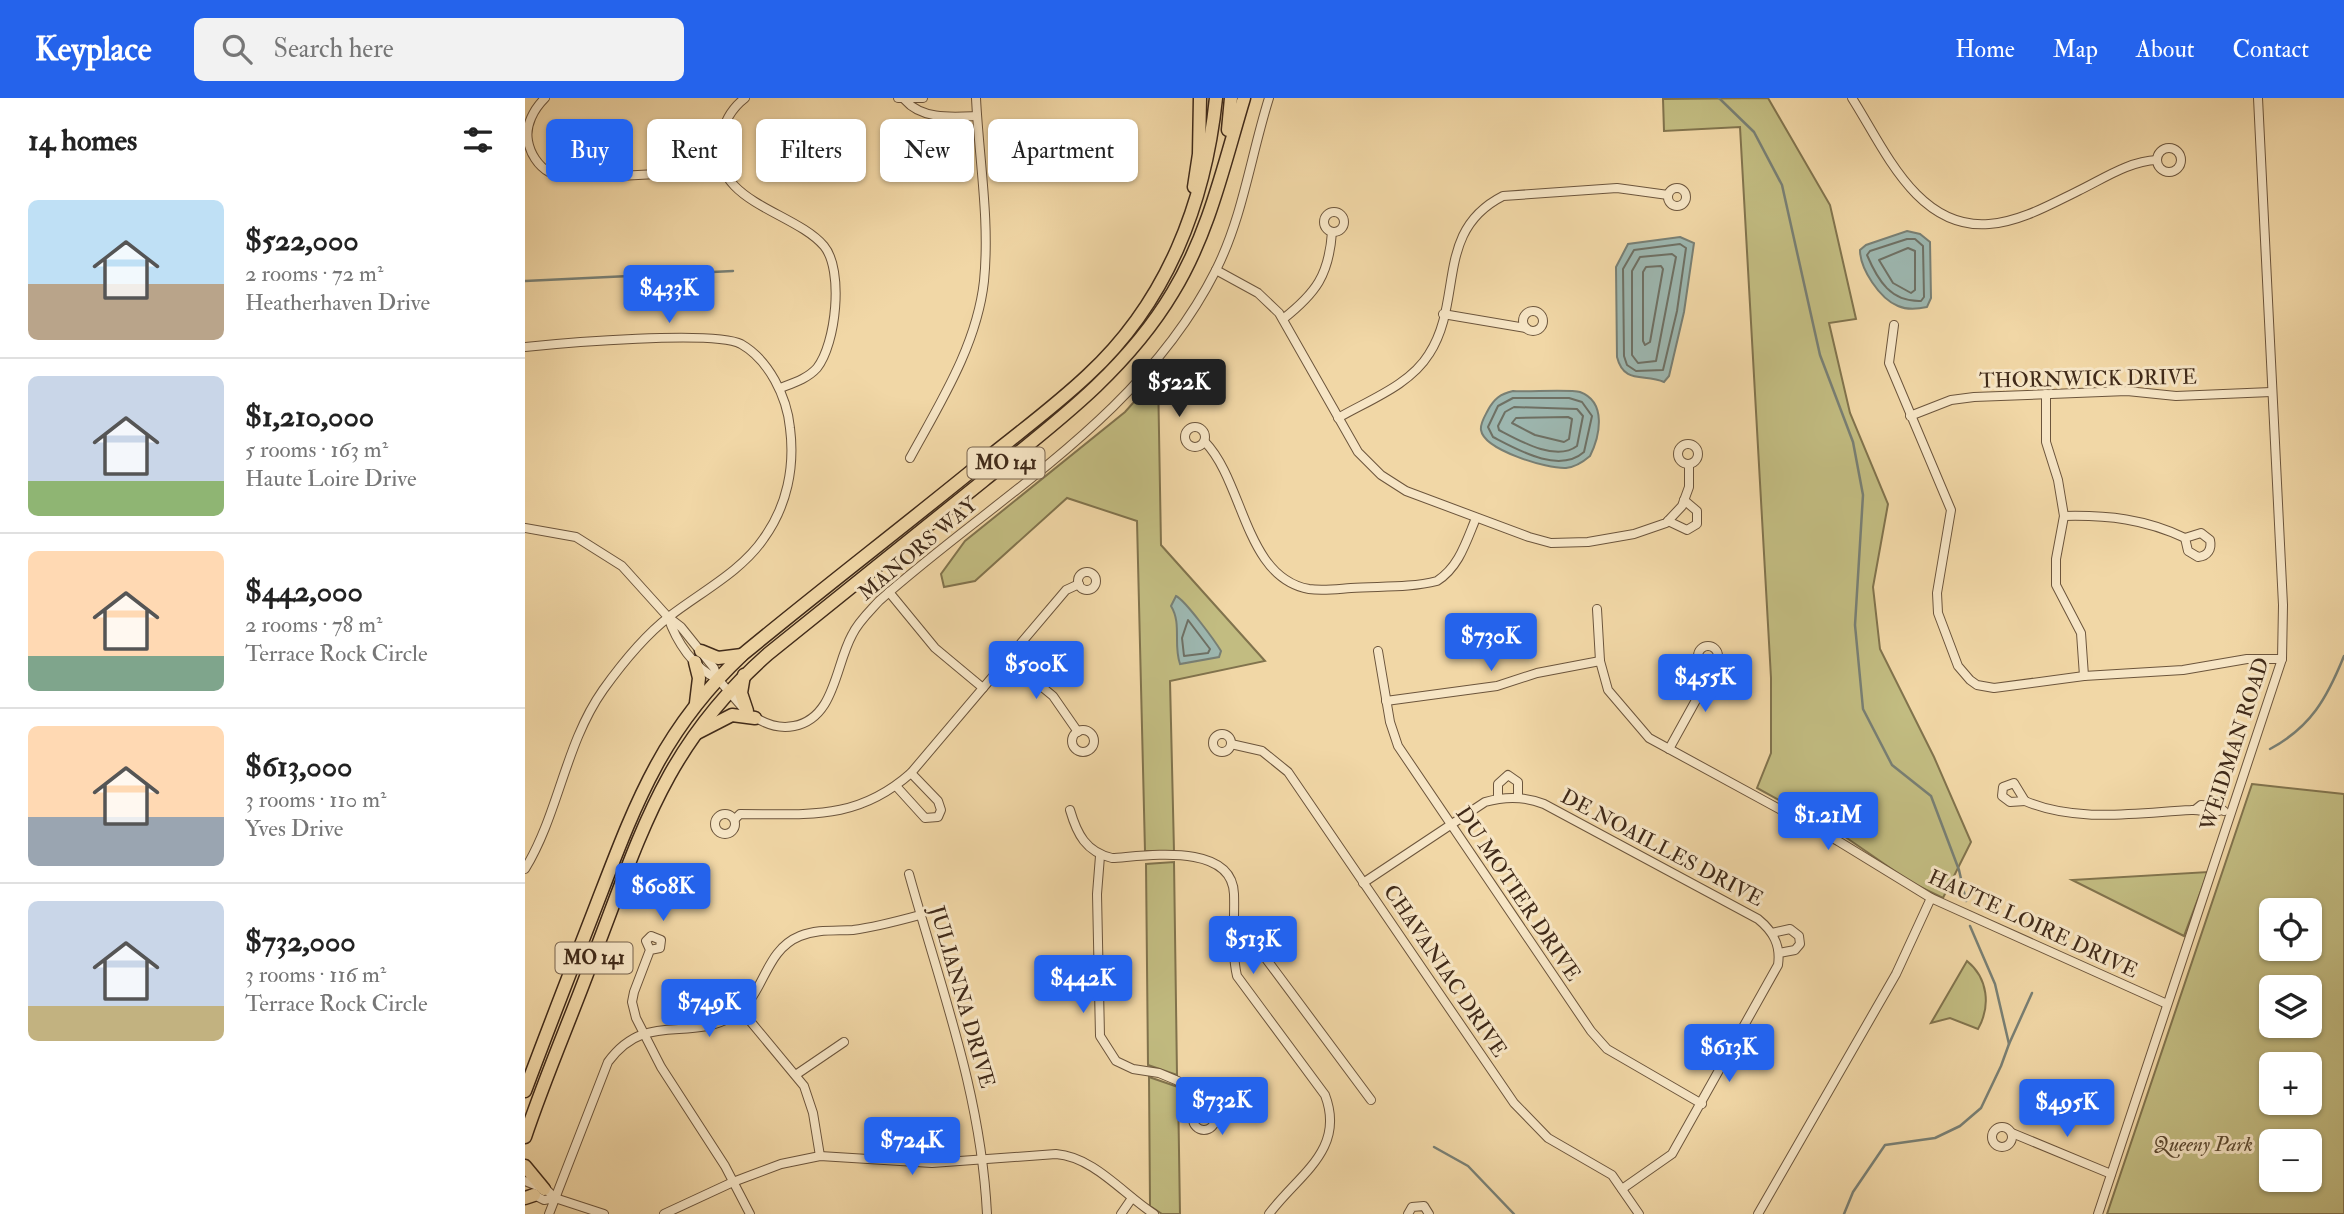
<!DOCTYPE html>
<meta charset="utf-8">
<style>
:root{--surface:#fff;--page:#f2f2f2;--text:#222;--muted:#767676;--line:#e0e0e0;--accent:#2563eb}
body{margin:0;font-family:"IM FELL Double Pica",serif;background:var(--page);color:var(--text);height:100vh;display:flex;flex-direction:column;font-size:26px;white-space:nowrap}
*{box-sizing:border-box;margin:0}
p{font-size:23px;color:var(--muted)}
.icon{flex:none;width:38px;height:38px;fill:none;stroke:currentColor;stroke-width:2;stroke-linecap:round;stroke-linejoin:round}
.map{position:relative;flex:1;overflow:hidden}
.details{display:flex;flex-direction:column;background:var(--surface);width:525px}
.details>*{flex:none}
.banner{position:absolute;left:21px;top:21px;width:665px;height:63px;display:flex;gap:14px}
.controls{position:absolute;left:1734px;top:800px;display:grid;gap:14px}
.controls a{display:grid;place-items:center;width:63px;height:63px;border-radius:10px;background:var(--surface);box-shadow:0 2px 5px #0004;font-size:35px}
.price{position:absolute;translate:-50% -60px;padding:0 16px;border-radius:7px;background:var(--accent);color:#fff;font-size:23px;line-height:46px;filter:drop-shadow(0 2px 4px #0008)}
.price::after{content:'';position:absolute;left:50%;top:42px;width:21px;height:16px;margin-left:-10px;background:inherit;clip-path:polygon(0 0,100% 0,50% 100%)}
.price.selected{background:#222;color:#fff}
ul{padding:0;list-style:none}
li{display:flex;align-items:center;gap:21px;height:175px;padding:0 28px}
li+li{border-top:2px solid var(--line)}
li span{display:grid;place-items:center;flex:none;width:196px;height:140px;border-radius:10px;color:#555}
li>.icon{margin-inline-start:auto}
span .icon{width:84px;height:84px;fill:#fffc;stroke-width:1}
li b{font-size:30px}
h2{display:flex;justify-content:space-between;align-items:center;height:84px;padding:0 28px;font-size:30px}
.tag{padding:0 24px;border-radius:10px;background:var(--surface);box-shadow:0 2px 5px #0004;font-size:24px;line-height:63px}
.tag.selected{background:var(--accent);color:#fff}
header{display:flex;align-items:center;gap:42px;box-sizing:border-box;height:98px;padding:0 35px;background:var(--accent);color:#fff}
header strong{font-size:33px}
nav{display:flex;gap:38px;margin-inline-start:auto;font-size:24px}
.search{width:490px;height:63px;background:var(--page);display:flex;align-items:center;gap:18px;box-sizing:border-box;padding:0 24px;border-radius:10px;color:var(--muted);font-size:26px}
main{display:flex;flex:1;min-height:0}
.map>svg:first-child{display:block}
.green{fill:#c2bc81;stroke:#81734d;stroke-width:2;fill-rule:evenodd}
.water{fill:#9db7b0;stroke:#787f74;stroke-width:2}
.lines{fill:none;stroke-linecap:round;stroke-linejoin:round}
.shore{stroke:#6e7064;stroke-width:2}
.stream{stroke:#787f74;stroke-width:2.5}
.minor-casing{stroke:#6c553c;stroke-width:10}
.highway-casing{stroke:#402a19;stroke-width:15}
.minor{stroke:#f6e5c5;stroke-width:8}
.highway{stroke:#f1d7a6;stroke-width:12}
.labels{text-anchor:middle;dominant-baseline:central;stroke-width:6;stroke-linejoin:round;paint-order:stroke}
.shield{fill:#f6e5c5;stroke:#77624d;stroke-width:2}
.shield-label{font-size:19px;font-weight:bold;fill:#402a19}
.street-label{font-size:21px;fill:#402a19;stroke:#f6e5c5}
.park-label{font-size:21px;font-style:italic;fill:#5a472e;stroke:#f6e5c5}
</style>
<header>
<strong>Keyplace</strong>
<div class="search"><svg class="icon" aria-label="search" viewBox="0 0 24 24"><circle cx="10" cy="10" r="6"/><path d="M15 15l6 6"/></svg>Search here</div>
<nav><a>Home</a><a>Map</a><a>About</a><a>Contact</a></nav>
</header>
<main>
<section class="details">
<h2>14 homes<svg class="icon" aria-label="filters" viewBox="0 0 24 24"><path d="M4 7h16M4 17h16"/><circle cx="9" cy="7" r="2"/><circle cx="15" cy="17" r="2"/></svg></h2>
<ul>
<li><span style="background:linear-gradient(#bfe0f5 60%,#b9a48a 0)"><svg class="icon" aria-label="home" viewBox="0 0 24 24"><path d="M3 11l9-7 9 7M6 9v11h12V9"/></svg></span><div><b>$522,000</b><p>2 rooms · 72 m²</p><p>Heatherhaven Drive</p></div></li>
<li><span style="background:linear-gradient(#c9d6e8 75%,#8fb573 0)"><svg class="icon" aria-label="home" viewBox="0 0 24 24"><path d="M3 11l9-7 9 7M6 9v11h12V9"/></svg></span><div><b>$1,210,000</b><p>5 rooms · 163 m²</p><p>Haute Loire Drive</p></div></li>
<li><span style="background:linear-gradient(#ffd9b3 75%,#7fa58c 0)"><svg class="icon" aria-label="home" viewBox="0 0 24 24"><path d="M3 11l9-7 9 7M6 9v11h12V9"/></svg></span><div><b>$442,000</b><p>2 rooms · 78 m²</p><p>Terrace Rock Circle</p></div></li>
<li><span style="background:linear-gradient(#ffd9b3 65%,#9aa5b1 0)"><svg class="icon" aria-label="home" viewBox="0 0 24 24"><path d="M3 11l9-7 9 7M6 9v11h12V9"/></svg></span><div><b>$613,000</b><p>3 rooms · 110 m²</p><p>Yves Drive</p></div></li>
<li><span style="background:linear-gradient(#c9d6e8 75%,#c2b280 0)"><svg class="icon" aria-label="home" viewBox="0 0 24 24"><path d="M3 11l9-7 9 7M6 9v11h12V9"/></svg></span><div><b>$732,000</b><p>3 rooms · 116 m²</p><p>Terrace Rock Circle</p></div></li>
</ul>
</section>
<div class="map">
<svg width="1819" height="1116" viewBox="0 0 1819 1116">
<rect width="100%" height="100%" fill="#f1d7a6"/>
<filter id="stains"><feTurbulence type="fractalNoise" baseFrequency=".00286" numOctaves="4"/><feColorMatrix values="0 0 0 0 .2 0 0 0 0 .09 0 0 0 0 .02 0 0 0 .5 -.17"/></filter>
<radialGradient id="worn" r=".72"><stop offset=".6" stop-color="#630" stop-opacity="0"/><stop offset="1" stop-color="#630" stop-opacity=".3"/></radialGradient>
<g class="green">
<polygon points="1243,0 1305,107 1331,221 1304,225 1325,315 1363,406 1348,489 1355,551 1409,659 1446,744 1418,800 1387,785 1316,736 1232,690 1246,655 1246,580 1215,29 1139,33 1138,1"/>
<polygon points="633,277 636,447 740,563 645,583 649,753 620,753 612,423 542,400 450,483 419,489 416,476 440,443 600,314"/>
<path d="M1727 686 1819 696V1116H1582ZM1746 812H1785V850H1746ZM1746 889H1785V928H1746ZM1746 966H1785V1004H1746ZM1746 1043H1785V1082H1746Z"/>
<polygon points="649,764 652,977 623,967 621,766"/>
<polygon points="1683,774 1659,838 1547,782"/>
<path d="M1442 863C1463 880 1466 908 1453 931L1425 920 1406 925Z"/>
<polygon points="624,979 653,989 655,1116 637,1116 625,1108"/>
</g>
<g class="water">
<path d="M1382 133 1395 136 1405 144 1406 200 1402 209C1393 211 1382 212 1373 208 1355 201 1335 171 1335 152L1341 147Z"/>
<path d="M1155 139 1169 145 1159 214 1144 278 1139 284C1120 275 1099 287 1092 259L1091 169 1103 146Z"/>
<path d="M988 293C1002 294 1046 291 1055 294 1082 304 1075 338 1065 358 1058 364 1051 369 1041 370 1022 371 959 352 956 332 955 325 960 318 963 312 969 301 975 296 988 293Z"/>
<path d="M651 498C660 502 690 543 696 553L694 559 655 566C648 546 657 526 646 508Z"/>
</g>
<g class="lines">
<g class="shore">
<path d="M1382 141H1390L1398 148 1399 199 1396 203C1366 204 1353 183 1342 157L1345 153Z"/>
<polygon points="1155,146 1161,150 1152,213 1138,272 1111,273 1102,267 1099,258 1098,171 1109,152"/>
<polygon points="1383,150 1390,153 1390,192 1386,195 1368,185 1354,162"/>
<polygon points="1147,156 1151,159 1131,263 1113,265 1107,257 1107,173 1115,159"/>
<polygon points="1136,168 1138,171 1125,244 1120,247 1118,243 1118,174 1121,169"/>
<path d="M988 300H1044L1057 304 1067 318 1059 354C1034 376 993 352 968 339L963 329 973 308Z"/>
<path d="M989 309 1052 311 1058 318 1052 348C1031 364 995 343 974 332L973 328 980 314Z"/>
<polygon points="1043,319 1047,321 1044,341 1039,344 1010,337 987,325 991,320"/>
<polygon points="663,522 685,551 683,555 659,558 657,540"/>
</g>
<g class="stream">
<polyline points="1194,0 1229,34 1257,87 1295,257 1328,344 1338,397 1330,527 1338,611 1367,667 1406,698 1434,772 1441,803"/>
<polyline points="0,183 208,173"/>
<path d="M1745 651C1786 629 1802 600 1819 558"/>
<polyline points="1484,946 1507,895"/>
<polyline points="909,1049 943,1068 989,1116"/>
<polyline points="1319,1116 1328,1094 1360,1047 1410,1040 1435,1028 1456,1010 1476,968 1484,946 1470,886 1445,828"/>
</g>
<g class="minor-casing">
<g id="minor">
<path d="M20 0C9 11 0 27 3 43 5 55 13 68 24 74 45 84 170 74 197 70"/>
<path d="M220 0C207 10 199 24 196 40 183 104 268 112 299 148 319 172 311 246 292 270 282 281 268 285 255 290"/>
<polyline points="373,0 398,0"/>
<path d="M1327 0C1359 50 1392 132 1464 126 1495 124 1526 106 1553 93 1578 81 1604 63 1632 62"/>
<path d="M380 2C397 22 428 19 452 18"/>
<circle cx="1644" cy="62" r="12"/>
<circle cx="1152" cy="99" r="9"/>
<circle cx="809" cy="124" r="10"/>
<polyline points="691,172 733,195 754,215 833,354 856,377 881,393 1004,439 1026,445 1063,444 1109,436 1141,425 1157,408 1164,389 1164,366"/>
<circle cx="1008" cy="223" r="10"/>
<polyline points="918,216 1001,230"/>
<path d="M758 221C791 195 804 177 807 134"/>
<polyline points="1369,227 1364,265 1426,412 1412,495 1413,515 1433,568 1445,582 1452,587 1469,590 1559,578 1658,572 1722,561 1757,561"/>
<path d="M0 249C38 245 189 232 216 246 244 262 262 299 265 330 270 369 262 408 239 440 217 473 176 494 145 518 119 538 98 564 78 592 40 646 34 715 0 771"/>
<polyline points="1521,296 1521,344 1533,382 1539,418 1531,461 1531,487 1556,535 1559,578"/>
<polyline points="1385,318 1426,302 1449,299 1602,293 1651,298 1746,294"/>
<path d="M813 320C844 302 885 287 904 256 939 202 909 133 978 98L1092 90 1143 97"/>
<circle cx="670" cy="339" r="10"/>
<path d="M680 344C719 384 720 480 784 491 798 493 812 491 826 490 854 488 885 490 912 483 934 469 941 444 951 420"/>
<circle cx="1163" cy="356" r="10"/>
<path d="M385 360C415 305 452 247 459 183 465 122 454 61 451 0"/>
<path d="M1539 418C1583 417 1620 421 1660 440"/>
<polyline points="1143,423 1162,432 1172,426 1172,413 1159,402"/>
<polyline points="0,430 51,439 97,468 143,519 156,529 189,570 193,581 218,610"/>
<path d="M1676 435 1685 442C1687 451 1683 458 1673 459L1663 453 1660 440Z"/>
<circle cx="562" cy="483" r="9"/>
<polyline points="364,494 410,550 458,590"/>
<polyline points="1072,511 1075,563 1083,592 1124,640 1313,743 1406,800 1642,906"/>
<path d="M143 519C151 543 169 571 193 581"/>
<circle cx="1183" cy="558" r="10"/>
<polyline points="853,553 865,624 873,648 1066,933 1082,951 1177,1006"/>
<polyline points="483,561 528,598 553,634"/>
<polyline points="861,603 972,588 1012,575 1075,563"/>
<path d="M228 618C240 626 254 631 269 628 310 620 310 568 327 537 333 524 344 514 354 503 473 397 617 319 691 172 718 118 726 57 744 0"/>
<circle cx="558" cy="643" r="11"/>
<circle cx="697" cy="645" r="9"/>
<polyline points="706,646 737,653 763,674 989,1005 1023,1040 1087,1077 1114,1116"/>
<polyline points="1144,651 1181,584 1185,569"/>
<polygon points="1489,685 1500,703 1485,704 1477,698 1478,689"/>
<polyline points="371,688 400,720 413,719 416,712 413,703 386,675"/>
<polyline points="973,700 973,686 983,677 993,684 993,700"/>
<path d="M1500 703C1551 725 1611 715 1666 712 1677 711 1685 717 1697 712"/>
<polyline points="1671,711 1676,707 1692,708 1699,713"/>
<path d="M545 712C552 736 561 754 587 760 622 758 707 744 709 796 710 824 706 851 712 878L800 997C821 1052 773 1077 744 1116"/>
<circle cx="200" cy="726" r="10"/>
<path d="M210 721 215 716C283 716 332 723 386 675L541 492 554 486"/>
<polyline points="575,758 572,796 575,938 591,963 608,971 634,975 653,983 675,1011"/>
<path d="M384 776C416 891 456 995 462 1116"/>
<path d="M838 785 960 704C981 698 999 698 1019 706L1233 821C1248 833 1256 847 1253 867L1147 1056 1097 1091"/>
<polyline points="1247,835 1265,831 1274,838 1275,846 1270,852 1254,855"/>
<polyline points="125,852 135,850 136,842 126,838 121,843 125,852 109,894 107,904 111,920 136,969 200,1068 225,1116"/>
<polyline points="708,857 728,851 739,858 846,1002"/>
<polyline points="216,912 279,988 288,1015 295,1058"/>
<polyline points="272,976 319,944"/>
<circle cx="679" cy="1021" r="11"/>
<circle cx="1477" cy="1039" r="10"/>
<polyline points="1487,1035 1586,1076"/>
<polyline points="0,1083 22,1092 30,1100 79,1116"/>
<polyline points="7,1096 19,1102 30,1100"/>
<path d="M24 1116 83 964C121 912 163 945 208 918 240 899 238 853 275 838 292 831 310 833 328 832 351 829 373 823 395 817"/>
<path d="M139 1116 208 1084 256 1066 295 1058 407 1065 531 1056C569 1059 598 1096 629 1116"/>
<polyline points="596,1116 607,1100"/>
<polyline points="883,1116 887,1109 899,1108 904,1116"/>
<polyline points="1233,1116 1371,876 1406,800"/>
<polyline points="1573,1116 1757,561 1758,507 1733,0"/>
</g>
</g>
<g class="highway-casing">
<g id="highway">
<polyline points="703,32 706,0"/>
<polyline points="669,89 674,56 675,0"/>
<polyline points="176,553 193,560 217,557"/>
<polyline points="170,564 174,580 171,605"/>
<polyline points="219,577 216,595 222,613"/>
<polyline points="172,635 207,617 230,620"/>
<path d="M0 993C23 931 47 870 71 808 110 707 136 633 217 557 292 495 369 436 444 375 484 342 526 312 563 277 642 204 680 105 691 0"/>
<path d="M0 1039C20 979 46 920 68 860 116 736 139 648 243 556 315 498 387 441 458 383 529 326 601 273 648 194 684 135 699 66 719 0"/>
<polyline points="0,1068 19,1091"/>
<polyline points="0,1100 9,1097"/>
</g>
</g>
<use href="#minor" class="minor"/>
<use href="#highway" class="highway"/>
</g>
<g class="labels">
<g class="shield">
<rect x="442.5" y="349.5" width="77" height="31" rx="5"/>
<rect x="30.5" y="844.5" width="77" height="31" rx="5"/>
</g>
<g class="shield-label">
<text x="481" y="365">MO 141</text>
<text x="69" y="860">MO 141</text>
</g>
<g class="street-label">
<text transform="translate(1563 281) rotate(-1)">THORNWICK DRIVE</text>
<text transform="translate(393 451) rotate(-40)">MANORS WAY</text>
<text transform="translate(1710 646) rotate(-72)">WEIDMAN ROAD</text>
<text transform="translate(1137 750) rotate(28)">DE NOAILLES DRIVE</text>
<text transform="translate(993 796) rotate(56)">DU MOTIER DRIVE</text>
<text transform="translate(1508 826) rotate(25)">HAUTE LOIRE DRIVE</text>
<text transform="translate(920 873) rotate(56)">CHAVANIAC DRIVE</text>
<text transform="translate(437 899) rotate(74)">JULIANNA DRIVE</text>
</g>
<g class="park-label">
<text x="1678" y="1046">Queeny Park</text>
</g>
</g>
<rect width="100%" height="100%" filter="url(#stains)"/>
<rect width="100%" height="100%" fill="url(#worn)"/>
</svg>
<div class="controls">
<a><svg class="icon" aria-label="locate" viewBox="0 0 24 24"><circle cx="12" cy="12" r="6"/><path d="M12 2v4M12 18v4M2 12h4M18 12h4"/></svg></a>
<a><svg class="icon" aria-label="layers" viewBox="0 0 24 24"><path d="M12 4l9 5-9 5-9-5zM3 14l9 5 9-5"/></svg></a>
<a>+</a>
<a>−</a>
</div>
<b class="price" style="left:144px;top:227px">$433K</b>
<b class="price selected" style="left:654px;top:321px">$522K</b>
<b class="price" style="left:966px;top:575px">$730K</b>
<b class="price" style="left:511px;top:603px">$500K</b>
<b class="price" style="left:1180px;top:616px">$455K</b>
<b class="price" style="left:1303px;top:754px">$1.21M</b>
<b class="price" style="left:138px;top:825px">$608K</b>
<b class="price" style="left:728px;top:878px">$513K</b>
<b class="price" style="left:558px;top:917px">$442K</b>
<b class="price" style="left:184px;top:941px">$749K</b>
<b class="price" style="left:1204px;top:986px">$613K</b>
<b class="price" style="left:697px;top:1039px">$732K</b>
<b class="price" style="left:1542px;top:1041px">$495K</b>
<b class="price" style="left:387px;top:1079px">$724K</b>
<div class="banner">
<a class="tag selected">Buy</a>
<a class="tag">Rent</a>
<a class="tag">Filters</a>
<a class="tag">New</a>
<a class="tag">Apartment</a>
</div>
</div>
</main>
